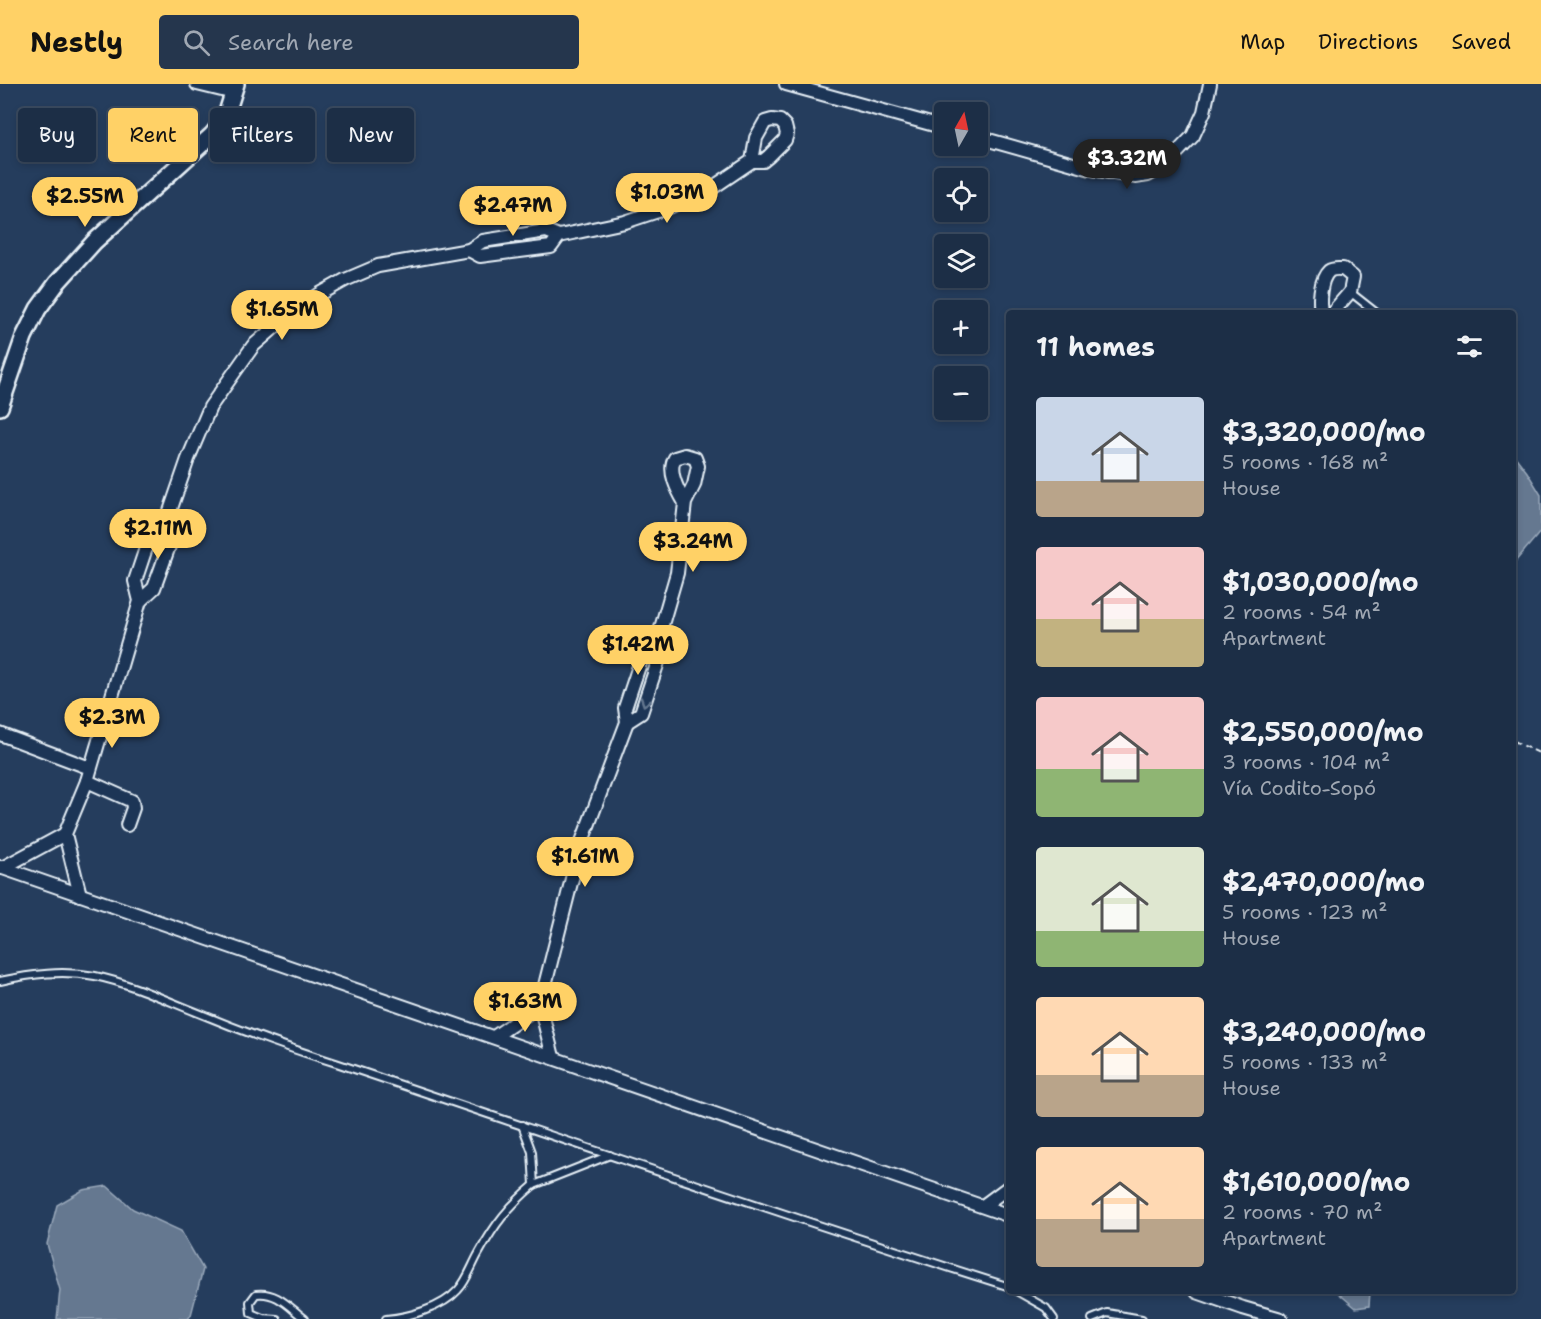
<!DOCTYPE html>
<meta charset="utf-8">
<style>
:root{--surface:#1c2e46;--page:#25364d;--text:#f1f3f6;--muted:#a0a8b3;--line:#3a4a5f;--accent:#ffd166}
body{margin:0;font-family:"Shantell Sans",sans-serif;background:var(--page);color:var(--text);height:100vh;display:flex;flex-direction:column;font-size:22px;white-space:nowrap}
*{box-sizing:border-box;margin:0}
p{font-size:20px;color:var(--muted)}
.icon{flex:none;width:33px;height:33px;fill:none;stroke:currentColor;stroke-width:2;stroke-linecap:round;stroke-linejoin:round}
.map{position:relative;flex:1;overflow:hidden}
.details{position:absolute;left:1006px;top:226px;width:510px;height:984px;display:flex;flex-direction:column;background:var(--surface);border-radius:6px;box-shadow:0 3px 9px #0003,0 0 0 2px var(--line)}
.details>*{flex:none}
.top-card{position:absolute;left:18px;top:24px;width:570px;height:54px;display:flex;gap:12px}
.needle{width:39px;rotate:9deg}
.controls{position:absolute;left:934px;top:18px;display:grid;gap:12px}
.controls a{display:grid;place-items:center;width:54px;height:54px;border-radius:6px;background:var(--surface);box-shadow:0 3px 9px #0003,0 0 0 2px var(--line);font-size:30px}
.price{position:absolute;translate:-50% -51px;padding:0 14px;border-radius:21px;background:var(--accent);color:#111;font-size:20px;line-height:39px;filter:drop-shadow(0 2px 3px #0008)}
.price::after{content:'';position:absolute;left:50%;top:36px;width:18px;height:14px;margin-left:-9px;background:inherit;clip-path:polygon(0 0,100% 0,50% 100%)}
.price.current{background:#222;color:#fff}
ul{padding:0;list-style:none}
li{display:flex;align-items:center;gap:18px;height:150px;padding:0 30px}
li span{display:grid;place-items:center;flex:none;width:168px;height:120px;border-radius:6px;color:#555}
li>.icon{margin-inline-start:auto}
span .icon{width:72px;height:72px;fill:#fffc;stroke-width:1}
li b{font-size:26px}
h2{display:flex;justify-content:space-between;align-items:center;height:72px;padding:0 30px;font-size:26px}
.pill{padding:0 21px;border-radius:6px;background:var(--surface);box-shadow:0 3px 9px #0003,0 0 0 2px var(--line);font-size:21px;line-height:54px}
.pill.current{background:var(--accent);color:#111}
header{display:flex;align-items:center;gap:36px;box-sizing:border-box;height:84px;padding:0 30px;background:var(--accent);color:#111}
header strong{font-size:28px}
nav{display:flex;gap:33px;margin-inline-start:auto;font-size:21px}
.search{width:420px;height:54px;background:var(--page);display:flex;align-items:center;gap:15px;box-sizing:border-box;padding:0 21px;border-radius:6px;color:var(--muted);font-size:22px}
.map>svg:first-child{display:block}
.water{fill:#657890;stroke:#99a8ba;stroke-width:1.5}
.lines{fill:none;stroke-linecap:round;stroke-linejoin:round}
.service-casing{stroke:#e8f1f8;stroke-width:10}
.minor-casing{stroke:#e8f1f8;stroke-width:16}
.tertiary-casing{stroke:#e8f1f8;stroke-width:20}
.path{stroke:#e8f1f8;stroke-width:2;stroke-dasharray:6 4.5;stroke-linecap:butt}
.service{stroke:#1d3557;stroke-width:6}
.minor{stroke:#1d3557;stroke-width:12}
.tertiary{stroke:#1d3557;stroke-width:15}
.oneway{stroke:#64778f}
</style>
<header>
<strong>Nestly</strong>
<div class="search"><svg class="icon" aria-label="search" viewBox="0 0 24 24"><circle cx="10" cy="10" r="6"/><path d="M15 15l6 6"/></svg>Search here</div>
<nav><a>Map</a><a>Directions</a><a>Saved</a></nav>
</header>
<div class="map">
<svg width="1541" height="1235" viewBox="0 0 1541 1235">
<rect width="100%" height="100%" fill="#253d5d"/>
<filter id="ink" filterUnits="userSpaceOnUse"><feTurbulence type="fractalNoise" baseFrequency=".0167" numOctaves="2"/><feDisplacementMap in="SourceGraphic" scale="12" xChannelSelector="R" yChannelSelector="G"/><feConvolveMatrix kernelMatrix="1 2 1 2 8 2 1 2 1" color-interpolation-filters="sRGB"/></filter>
<g filter="url(#ink)">
<g class="water">
<polygon points="1514,371 1527,388 1541,411 1541,447 1514,479"/>
<polygon points="107,1102 133,1125 181,1147 203,1185 191,1231 188,1235 57,1235 60,1206 47,1160 57,1121 83,1106"/>
<polygon points="1337,1208 1370,1208 1369,1222 1356,1224"/>
</g>
<g class="lines">
<g class="service-casing">
<g id="service">
<polyline points="1350,208 1378,230"/>
<path d="M0 897C32 890 63 886 95 892 129 899 163 915 196 928 242 947 288 964 336 979 560 1054 784 1132 1010 1203"/>
<polyline points="534,1101 610,1071"/>
<polyline points="1018,1208 1046,1224 1054,1235"/>
<path d="M277 1235 263 1234 251 1229 250 1218 256 1210C277 1207 289 1223 305 1235"/>
<path d="M386 1235C409 1233 442 1224 458 1206 467 1197 472 1181 479 1169 495 1140 508 1123 534 1101L532 1068 522 1041"/>
<polyline points="1092,1235 1107,1229 1142,1235"/>
</g>
</g>
<g class="minor-casing">
<g id="minor">
<polyline points="197,0 234,9"/>
<polyline points="786,0 945,44"/>
<polyline points="978,53 1091,85 1135,93 1148,91 1164,82 1193,52 1204,28 1210,0"/>
<polyline points="469,166 480,172 551,163 559,152"/>
<path d="M1322 230C1318 219 1320 195 1329 187 1333 184 1338 185 1343 185L1353 193 1350 208 1331 230"/>
<polyline points="140,517 154,504 173,451 168,433"/>
<path d="M627 638 641 629 662 566 659 551 677 489 685 419 694 401 698 382 695 374 685 371 675 374C667 387 678 407 685 419"/>
<polyline points="0,650 90,684"/>
<polyline points="87,697 132,717 133,724 127,741"/>
<polyline points="0,783 1010,1132"/>
<polyline points="2,784 65,750"/>
<polyline points="80,811 65,750 87,697 140,517 135,497 152,446 168,433 188,375 210,323 253,262 284,235 320,210 345,196 378,182 469,166 483,157 546,147 559,152 625,138 667,124 712,104 752,77 763,77 769,72 785,56 787,50 785,42 780,37 772,36 765,38 756,54 752,77"/>
<polyline points="494,953 540,921"/>
<polyline points="553,973 540,921 580,763 627,638 625,624 646,561 659,551"/>
<polyline points="983,1122 1010,1102"/>
<polyline points="1197,1208 1243,1224 1281,1235"/>
</g>
</g>
<g class="tertiary-casing">
<polyline id="tertiary" points="0,323 24,253 38,225 57,199 94,158 212,51 225,35 236,0"/>
</g>
<polyline class="path" points="1514,657 1541,670"/>
<use href="#service" class="service"/>
<use href="#minor" class="minor"/>
<use href="#tertiary" class="tertiary"/>
</g>
<defs><path id="oneway-chevron" d="M-2-3.5L2.5 0L-2 3.5" fill="none" stroke-width="1.6" stroke-linecap="round" stroke-linejoin="round" transform="scale(1.5)"/></defs>
<use class="oneway" href="#oneway-chevron" transform="translate(645 618) rotate(108)"/>
</g>
</svg>
<div class="controls">
<a><svg class="needle" viewBox="-14 -14 28 28"><path d="M0-13l5 13h-10z" fill="#e53935"/><path d="M0 13l5-13h-10z" fill="#a0a8b3"/></svg></a>
<a><svg class="icon" aria-label="locate" viewBox="0 0 24 24"><circle cx="12" cy="12" r="6"/><path d="M12 2v4M12 18v4M2 12h4M18 12h4"/></svg></a>
<a><svg class="icon" aria-label="layers" viewBox="0 0 24 24"><path d="M12 4l9 5-9 5-9-5zM3 14l9 5 9-5"/></svg></a>
<a>+</a>
<a>−</a>
</div>
<b class="price current" style="left:1127px;top:106px">$3.32M</b>
<b class="price" style="left:667px;top:140px">$1.03M</b>
<b class="price" style="left:85px;top:144px">$2.55M</b>
<b class="price" style="left:513px;top:153px">$2.47M</b>
<b class="price" style="left:282px;top:257px">$1.65M</b>
<b class="price" style="left:158px;top:476px">$2.11M</b>
<b class="price" style="left:693px;top:489px">$3.24M</b>
<b class="price" style="left:638px;top:592px">$1.42M</b>
<b class="price" style="left:112px;top:665px">$2.3M</b>
<b class="price" style="left:585px;top:804px">$1.61M</b>
<b class="price" style="left:525px;top:949px">$1.63M</b>
<div class="top-card">
<a class="pill">Buy</a>
<a class="pill current">Rent</a>
<a class="pill">Filters</a>
<a class="pill">New</a>
</div>
<section class="details">
<h2>11 homes<svg class="icon" aria-label="filters" viewBox="0 0 24 24"><path d="M4 7h16M4 17h16"/><circle cx="9" cy="7" r="2"/><circle cx="15" cy="17" r="2"/></svg></h2>
<ul>
<li><span style="background:linear-gradient(#c9d6e8 70%,#b9a48a 0)"><svg class="icon" aria-label="home" viewBox="0 0 24 24"><path d="M3 11l9-7 9 7M6 9v11h12V9"/></svg></span><div><b>$3,320,000/mo</b><p>5 rooms · 168 m²</p><p>House</p></div></li>
<li><span style="background:linear-gradient(#f6c9c9 60%,#c2b280 0)"><svg class="icon" aria-label="home" viewBox="0 0 24 24"><path d="M3 11l9-7 9 7M6 9v11h12V9"/></svg></span><div><b>$1,030,000/mo</b><p>2 rooms · 54 m²</p><p>Apartment</p></div></li>
<li><span style="background:linear-gradient(#f6c9c9 60%,#8fb573 0)"><svg class="icon" aria-label="home" viewBox="0 0 24 24"><path d="M3 11l9-7 9 7M6 9v11h12V9"/></svg></span><div><b>$2,550,000/mo</b><p>3 rooms · 104 m²</p><p>Vía Codito-Sopó</p></div></li>
<li><span style="background:linear-gradient(#dfe7d0 70%,#8fb573 0)"><svg class="icon" aria-label="home" viewBox="0 0 24 24"><path d="M3 11l9-7 9 7M6 9v11h12V9"/></svg></span><div><b>$2,470,000/mo</b><p>5 rooms · 123 m²</p><p>House</p></div></li>
<li><span style="background:linear-gradient(#ffd9b3 65%,#b9a48a 0)"><svg class="icon" aria-label="home" viewBox="0 0 24 24"><path d="M3 11l9-7 9 7M6 9v11h12V9"/></svg></span><div><b>$3,240,000/mo</b><p>5 rooms · 133 m²</p><p>House</p></div></li>
<li><span style="background:linear-gradient(#ffd9b3 60%,#b9a48a 0)"><svg class="icon" aria-label="home" viewBox="0 0 24 24"><path d="M3 11l9-7 9 7M6 9v11h12V9"/></svg></span><div><b>$1,610,000/mo</b><p>2 rooms · 70 m²</p><p>Apartment</p></div></li>
</ul>
</section>
</div>
